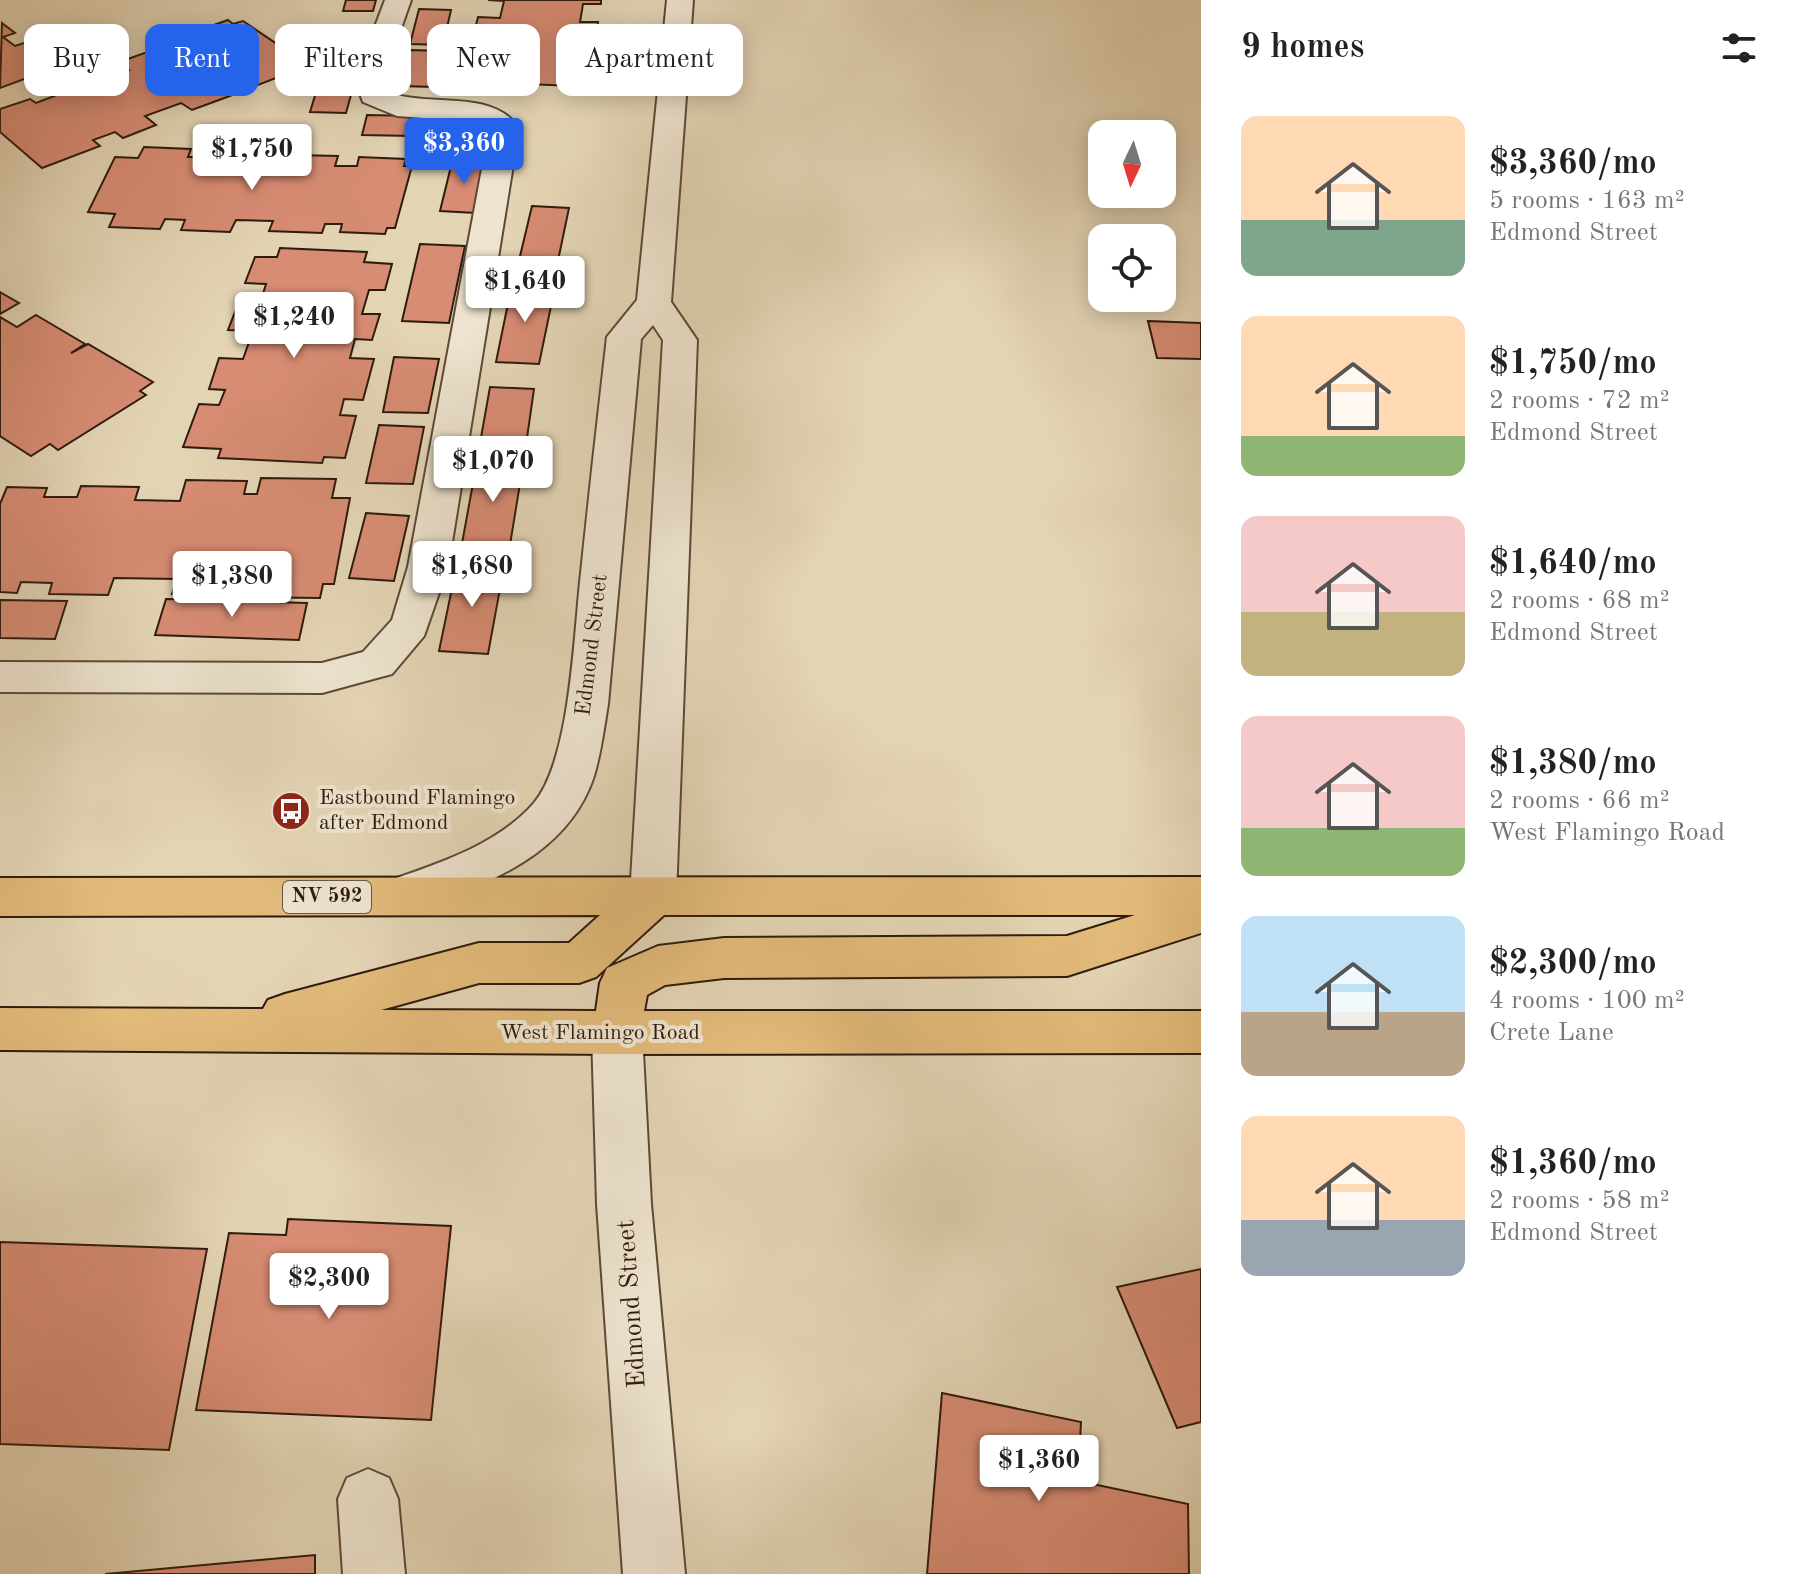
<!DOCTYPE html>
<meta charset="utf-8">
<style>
:root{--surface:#fff;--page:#f2f2f2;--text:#222;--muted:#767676;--accent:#2563eb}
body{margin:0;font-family:"Old Standard TT",serif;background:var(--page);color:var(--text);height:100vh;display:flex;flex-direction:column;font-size:30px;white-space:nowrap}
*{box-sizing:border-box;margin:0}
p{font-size:26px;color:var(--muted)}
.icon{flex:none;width:44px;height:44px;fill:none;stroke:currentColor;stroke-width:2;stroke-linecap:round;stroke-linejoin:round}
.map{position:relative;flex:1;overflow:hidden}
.details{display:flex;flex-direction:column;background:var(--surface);width:600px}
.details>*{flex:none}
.guide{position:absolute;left:24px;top:24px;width:760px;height:72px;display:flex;gap:16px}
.needle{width:52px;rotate:184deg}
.fabs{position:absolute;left:1088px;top:120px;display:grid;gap:16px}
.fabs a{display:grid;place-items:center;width:88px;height:88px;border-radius:16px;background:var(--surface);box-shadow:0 4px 20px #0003;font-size:40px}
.price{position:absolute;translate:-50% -68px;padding:0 18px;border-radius:8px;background:#fff;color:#222;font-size:26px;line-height:52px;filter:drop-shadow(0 2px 4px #0008)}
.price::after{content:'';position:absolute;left:50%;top:48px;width:24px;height:18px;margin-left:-12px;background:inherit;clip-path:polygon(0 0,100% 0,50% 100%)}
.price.on{background:var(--accent);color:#fff}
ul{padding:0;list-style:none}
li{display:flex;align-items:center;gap:24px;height:200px;padding:0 40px}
li span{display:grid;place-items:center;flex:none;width:224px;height:160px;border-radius:16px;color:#555}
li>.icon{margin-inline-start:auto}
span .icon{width:96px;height:96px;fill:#fffc;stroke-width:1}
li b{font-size:34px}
h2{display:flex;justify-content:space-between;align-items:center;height:96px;padding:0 40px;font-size:34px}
.pill{padding:0 28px;border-radius:16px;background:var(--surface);box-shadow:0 4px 20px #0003;font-size:28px;line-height:72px}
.pill.on{background:var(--accent);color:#fff}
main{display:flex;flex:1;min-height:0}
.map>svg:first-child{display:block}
.building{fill:#d78c73;stroke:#2f1b0e;stroke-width:2}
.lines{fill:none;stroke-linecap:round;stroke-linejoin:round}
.minor-casing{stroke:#5c4938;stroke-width:4}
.major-casing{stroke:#2f1b0e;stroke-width:4}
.minor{fill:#ede3ce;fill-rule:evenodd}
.major{fill:#e2ba7a;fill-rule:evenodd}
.labels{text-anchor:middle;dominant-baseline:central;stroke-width:8;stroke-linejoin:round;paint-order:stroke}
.shield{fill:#ede3ce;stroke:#685748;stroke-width:2}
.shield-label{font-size:20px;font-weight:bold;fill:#2f1b0e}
.street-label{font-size:22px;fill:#2f1b0e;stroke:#ede3ce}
.poi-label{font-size:22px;fill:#2f1b0e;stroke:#ede3ce;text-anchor:start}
.near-street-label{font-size:26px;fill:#2f1b0e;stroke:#ede3ce}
</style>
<main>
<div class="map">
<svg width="1201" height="1574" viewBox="0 0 1201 1574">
<rect width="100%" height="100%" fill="#e3d4b4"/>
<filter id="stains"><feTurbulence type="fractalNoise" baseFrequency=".0025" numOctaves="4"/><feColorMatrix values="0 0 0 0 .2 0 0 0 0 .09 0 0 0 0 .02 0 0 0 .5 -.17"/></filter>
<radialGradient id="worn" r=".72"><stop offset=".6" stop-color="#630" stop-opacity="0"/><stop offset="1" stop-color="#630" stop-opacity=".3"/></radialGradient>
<g class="building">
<polygon points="346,0 376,0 373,11 343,11"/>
<polygon points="488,0 601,0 601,4 583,4 580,22 598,22 596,40 580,40 579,50 592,51 588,80 575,79 574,86 475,82 476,76 463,75 470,46 487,47 489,37 473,37 478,17 500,18 504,1"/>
<polygon points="419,9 451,10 443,45 410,44"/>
<polygon points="228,20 233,24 243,21 299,59 290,62 299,69 250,88 241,81 220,89 230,96 192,110 181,103 145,116 156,125 123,138 115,132 93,140 100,146 42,168 0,132 0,109 30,99 36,103 57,95 49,88 89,74 98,81 129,70 119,62 150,51 159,57 174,51 163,43"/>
<polygon points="2,23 15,33 3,37 15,46 30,41 57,61 40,67 46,71 0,88"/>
<polygon points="333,32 368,33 357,68 321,67"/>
<polygon points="409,50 445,51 436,87 399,86"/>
<polygon points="321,76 356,77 346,113 310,112"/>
<polygon points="367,115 468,117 465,137 362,135"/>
<polygon points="144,147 191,149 188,157 203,157 207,148 256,150 251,163 292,165 296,155 338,156 335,166 357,166 359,157 406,159 404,166 412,166 395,228 387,228 385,234 340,232 342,224 325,224 322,233 269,231 273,221 236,220 230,232 181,230 185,220 165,219 160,229 109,227 115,214 88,212 115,157 138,158"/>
<polygon points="453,158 487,159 476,213 440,211"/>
<polygon points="532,206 569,208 555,275 516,273"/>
<polygon points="420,244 465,246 449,323 402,321"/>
<polygon points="280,248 367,252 364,262 392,264 385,290 369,290 362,314 380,314 372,340 355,339 350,358 374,359 363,400 344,399 340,415 356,416 345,458 324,457 322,463 218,458 221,449 183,447 199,404 219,405 225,390 209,389 219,358 243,359 253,331 228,330 240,299 261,300 266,284 245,283 255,257 277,257"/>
<polygon points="512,284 555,287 539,364 496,362"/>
<polygon points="0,292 19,303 0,314"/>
<polygon points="36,315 85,344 71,353 88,344 153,382 140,391 146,395 58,450 50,444 31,456 0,436 0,317 17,327"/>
<polygon points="1148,321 1201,323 1201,359 1157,358"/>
<polygon points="394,357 439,359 428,413 383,412"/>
<polygon points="490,387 534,389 526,445 480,443"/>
<polygon points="379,425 424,427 413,484 366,483"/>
<polygon points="478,456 524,459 509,551 461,549"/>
<polygon points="261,478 336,479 332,498 350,498 334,584 323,584 320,598 242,597 245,587 222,587 220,595 172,594 177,579 114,578 108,595 49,594 52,583 21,582 17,593 0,592 0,504 7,487 47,488 44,497 77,497 81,486 139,487 135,500 180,501 186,480 247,481 244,494 257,494"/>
<polygon points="366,513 409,516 394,581 349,578"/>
<polygon points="457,564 504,567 488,654 439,651"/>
<polygon points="166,599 307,603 299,640 155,635"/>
<polygon points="0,600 67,601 55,639 0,638"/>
<polygon points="288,1219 451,1226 431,1420 196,1410 229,1233 286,1235"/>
<polygon points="0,1242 207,1249 169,1450 0,1444"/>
<polygon points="1201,1269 1201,1422 1177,1428 1117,1287"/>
<polygon points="942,1393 1081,1422 1078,1481 1188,1504 1189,1574 927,1574"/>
<polygon points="315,1555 315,1574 105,1574"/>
</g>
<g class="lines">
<g class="minor-casing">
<g id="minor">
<path d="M385 0H411L383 80 386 91C426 109 491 87 519 128L448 567 424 636 392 674 377 678 322 693 0 692V662L322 663 363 652 392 620 408 567 489 131 477 122 397 116 363 102 355 80Z"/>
<path d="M667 0H693L671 302 697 340 676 897 669 910 653 916 637 910 630 897 663 340 653 325 641 339 608 704C604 728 601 753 594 776 572 843 510 875 448 897 424 906 404 919 379 910L372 897 379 884C431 866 496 847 534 803 571 759 574 632 581 573 589 494 598 416 607 337L637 300Z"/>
<polygon points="617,1012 634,1018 642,1033 651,1204 685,1574 623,1574 597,1204 592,1033 600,1018"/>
<polygon points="368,1469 389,1478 398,1499 405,1574 343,1574 338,1499 347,1478"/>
</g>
</g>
<g class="major-casing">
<path id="major" d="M1201 877V933L1067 976 724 978 665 985 647 995 644 1011H1201V1053L617 1054 0 1050V1008L263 1009 268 1000 285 994 479 943H569L600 915 0 916V878ZM664 915H1135L1067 936 724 938 658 946 607 968 600 983 596 1011 381 1010 479 983H579L596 977Z"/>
</g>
<use href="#minor" class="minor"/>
<use href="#major" class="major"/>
</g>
<defs>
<g id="bus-disc" transform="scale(2)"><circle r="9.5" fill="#8f2418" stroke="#ede3ce"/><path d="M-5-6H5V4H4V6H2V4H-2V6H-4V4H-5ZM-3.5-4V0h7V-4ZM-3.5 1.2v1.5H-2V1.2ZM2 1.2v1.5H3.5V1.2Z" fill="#fff"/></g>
</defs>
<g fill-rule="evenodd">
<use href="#bus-disc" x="291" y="811"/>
</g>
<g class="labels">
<rect class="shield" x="283" y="881" width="88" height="32" rx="6"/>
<g class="shield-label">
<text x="327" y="897">NV 592</text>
</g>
<g class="street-label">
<text transform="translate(592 645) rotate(-83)">Edmond Street</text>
<text x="600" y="1033">West Flamingo Road</text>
</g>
<g class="poi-label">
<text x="319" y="798">Eastbound Flamingo<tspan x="319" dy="25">after Edmond</tspan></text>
</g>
<g class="near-street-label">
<text transform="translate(632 1304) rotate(-94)">Edmond Street</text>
</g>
</g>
<rect width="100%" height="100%" filter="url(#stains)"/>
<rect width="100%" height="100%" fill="url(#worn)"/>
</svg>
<div class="fabs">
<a><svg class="needle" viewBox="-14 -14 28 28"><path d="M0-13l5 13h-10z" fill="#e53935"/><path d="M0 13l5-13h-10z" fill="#767676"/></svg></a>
<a><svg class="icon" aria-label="locate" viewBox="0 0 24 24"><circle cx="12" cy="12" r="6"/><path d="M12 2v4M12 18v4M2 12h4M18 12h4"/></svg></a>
</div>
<b class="price on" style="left:464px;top:186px">$3,360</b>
<b class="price" style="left:252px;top:192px">$1,750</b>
<b class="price" style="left:525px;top:324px">$1,640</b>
<b class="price" style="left:294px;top:360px">$1,240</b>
<b class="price" style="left:493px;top:504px">$1,070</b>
<b class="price" style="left:472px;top:609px">$1,680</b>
<b class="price" style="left:232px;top:619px">$1,380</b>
<b class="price" style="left:329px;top:1321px">$2,300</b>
<b class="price" style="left:1039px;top:1503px">$1,360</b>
<div class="guide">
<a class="pill">Buy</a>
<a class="pill on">Rent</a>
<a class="pill">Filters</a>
<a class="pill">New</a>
<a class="pill">Apartment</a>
</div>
</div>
<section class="details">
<h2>9 homes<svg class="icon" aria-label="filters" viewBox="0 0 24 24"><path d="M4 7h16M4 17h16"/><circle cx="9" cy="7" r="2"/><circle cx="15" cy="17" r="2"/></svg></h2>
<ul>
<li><span style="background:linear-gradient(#ffd9b3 65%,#7fa58c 0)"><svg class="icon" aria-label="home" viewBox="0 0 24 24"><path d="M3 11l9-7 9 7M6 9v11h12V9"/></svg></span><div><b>$3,360/mo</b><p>5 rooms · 163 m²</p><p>Edmond Street</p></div></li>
<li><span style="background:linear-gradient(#ffd9b3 75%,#8fb573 0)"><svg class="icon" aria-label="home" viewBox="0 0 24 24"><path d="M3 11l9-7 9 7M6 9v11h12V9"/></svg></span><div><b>$1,750/mo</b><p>2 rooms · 72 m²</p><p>Edmond Street</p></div></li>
<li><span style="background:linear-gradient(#f6c9c9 60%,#c2b280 0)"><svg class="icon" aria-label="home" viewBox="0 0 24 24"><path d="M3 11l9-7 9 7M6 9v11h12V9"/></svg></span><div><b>$1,640/mo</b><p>2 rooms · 68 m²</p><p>Edmond Street</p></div></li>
<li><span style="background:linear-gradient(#f6c9c9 70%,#8fb573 0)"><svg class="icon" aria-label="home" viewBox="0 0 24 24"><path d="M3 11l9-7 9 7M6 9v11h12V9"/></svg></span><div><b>$1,380/mo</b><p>2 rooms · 66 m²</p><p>West Flamingo Road</p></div></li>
<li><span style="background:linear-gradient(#bfe0f5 60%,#b9a48a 0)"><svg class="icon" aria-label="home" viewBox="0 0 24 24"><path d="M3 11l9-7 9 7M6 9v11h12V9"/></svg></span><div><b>$2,300/mo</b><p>4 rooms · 100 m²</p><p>Crete Lane</p></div></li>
<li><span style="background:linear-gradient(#ffd9b3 65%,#9aa5b1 0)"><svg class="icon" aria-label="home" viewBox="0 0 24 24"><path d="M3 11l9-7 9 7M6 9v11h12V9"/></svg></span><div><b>$1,360/mo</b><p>2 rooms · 58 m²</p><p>Edmond Street</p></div></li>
</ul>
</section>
</main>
